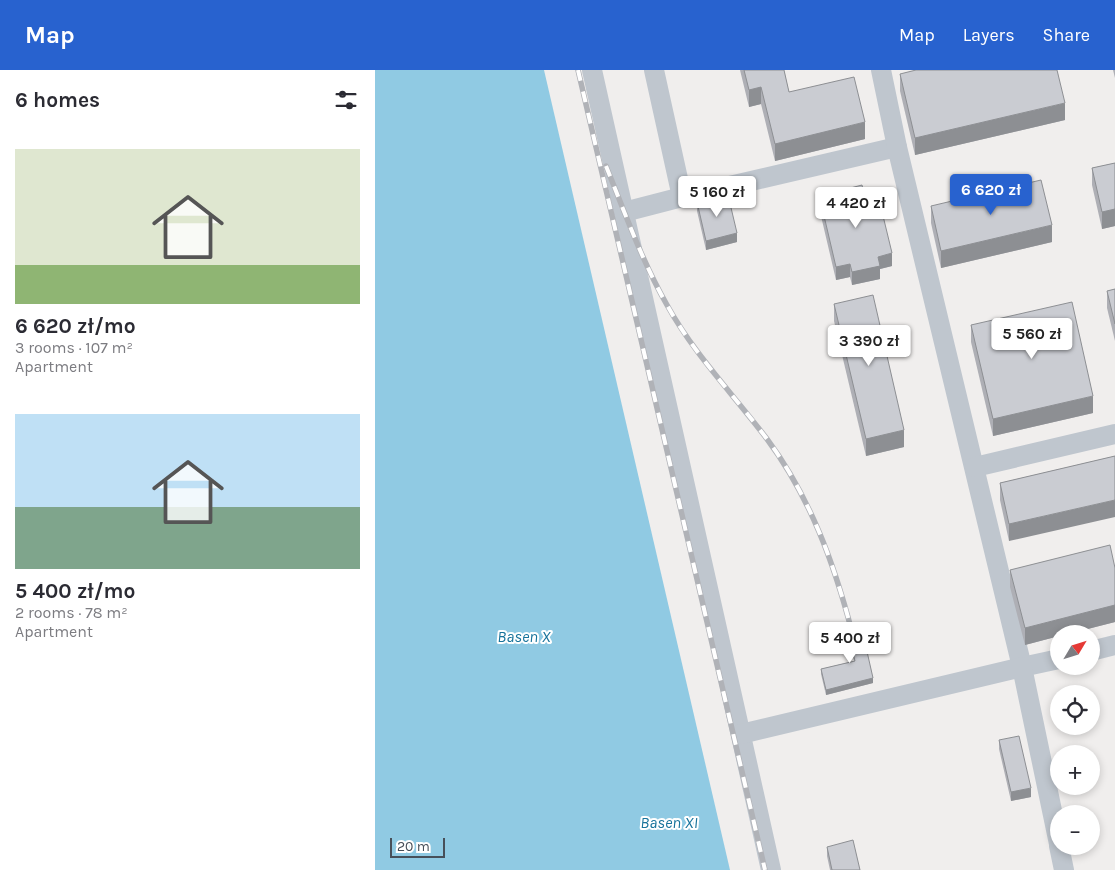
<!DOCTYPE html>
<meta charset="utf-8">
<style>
:root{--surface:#fff;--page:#f2f2f3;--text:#2b2b33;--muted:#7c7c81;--accent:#2862cf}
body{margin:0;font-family:Karla,sans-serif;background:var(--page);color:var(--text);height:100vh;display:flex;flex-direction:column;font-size:19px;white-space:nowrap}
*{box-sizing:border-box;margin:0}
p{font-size:16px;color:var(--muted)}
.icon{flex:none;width:28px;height:28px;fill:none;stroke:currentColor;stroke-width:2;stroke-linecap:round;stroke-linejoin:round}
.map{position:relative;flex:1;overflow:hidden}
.sheet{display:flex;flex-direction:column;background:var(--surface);width:375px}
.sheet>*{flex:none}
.needle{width:32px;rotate:52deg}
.buttons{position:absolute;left:675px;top:555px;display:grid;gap:10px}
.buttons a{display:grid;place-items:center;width:50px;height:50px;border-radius:50%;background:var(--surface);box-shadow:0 2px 8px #0003;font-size:25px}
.scale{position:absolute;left:15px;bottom:12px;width:55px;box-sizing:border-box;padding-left:5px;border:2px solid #474f59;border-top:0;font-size:14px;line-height:18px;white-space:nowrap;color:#474f59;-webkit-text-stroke:4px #fff;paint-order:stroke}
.price{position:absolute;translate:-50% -42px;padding:0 11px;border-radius:5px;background:#fff;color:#222;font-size:16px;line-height:32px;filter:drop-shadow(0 1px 2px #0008)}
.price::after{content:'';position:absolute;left:50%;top:30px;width:15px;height:11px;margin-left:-8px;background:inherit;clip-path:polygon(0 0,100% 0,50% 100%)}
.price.on{background:var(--accent);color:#fff}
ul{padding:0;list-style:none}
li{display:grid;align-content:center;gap:10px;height:265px;padding:0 15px}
li span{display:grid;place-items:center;height:155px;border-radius:0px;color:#555}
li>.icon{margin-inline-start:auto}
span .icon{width:90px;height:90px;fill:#fffc;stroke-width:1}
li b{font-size:21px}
h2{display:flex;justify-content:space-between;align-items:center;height:60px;padding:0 15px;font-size:21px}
header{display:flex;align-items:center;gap:30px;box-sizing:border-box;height:70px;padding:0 25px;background:var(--accent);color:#fff}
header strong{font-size:24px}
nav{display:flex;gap:28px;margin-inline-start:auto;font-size:18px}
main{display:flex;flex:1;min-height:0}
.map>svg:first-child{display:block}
.water{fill:#90cae3}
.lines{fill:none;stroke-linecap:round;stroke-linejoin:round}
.minor{stroke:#bfc6ce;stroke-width:20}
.rail-casing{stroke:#b0b2b7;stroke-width:5.5}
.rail{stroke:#fff;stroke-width:4;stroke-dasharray:11;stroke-linecap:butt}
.wall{fill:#aeafb5}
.shaded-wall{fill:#8d8f93}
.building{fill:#caccd2;stroke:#8d8f93}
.labels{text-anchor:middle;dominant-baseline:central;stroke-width:4;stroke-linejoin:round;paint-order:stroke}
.water-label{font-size:16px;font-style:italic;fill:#18739b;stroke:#fff}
</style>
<header>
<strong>Map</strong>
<nav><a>Map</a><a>Layers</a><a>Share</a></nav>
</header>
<main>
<section class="sheet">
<h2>6 homes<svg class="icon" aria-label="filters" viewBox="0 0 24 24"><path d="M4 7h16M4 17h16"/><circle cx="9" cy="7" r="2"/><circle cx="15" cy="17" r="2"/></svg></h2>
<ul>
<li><span style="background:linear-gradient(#dfe7d0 75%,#8fb573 0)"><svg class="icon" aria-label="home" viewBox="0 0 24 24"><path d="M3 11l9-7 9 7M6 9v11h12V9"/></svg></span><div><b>6 620 zł/mo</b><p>3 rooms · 107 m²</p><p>Apartment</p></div></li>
<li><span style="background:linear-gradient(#bfe0f5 60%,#7fa58c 0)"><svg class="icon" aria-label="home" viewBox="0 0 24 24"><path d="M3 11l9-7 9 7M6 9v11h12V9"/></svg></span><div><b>5 400 zł/mo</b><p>2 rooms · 78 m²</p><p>Apartment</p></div></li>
</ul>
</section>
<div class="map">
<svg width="740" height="800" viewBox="0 0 740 800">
<rect width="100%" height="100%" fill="#f0eeed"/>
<polygon class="water" points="0,0 169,0 355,800 0,800"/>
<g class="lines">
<g class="minor">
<polyline points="217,0 396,800"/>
<polyline points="279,0 307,127 522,77"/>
<polyline points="506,0 522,77 647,597 684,589"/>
<polyline points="249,142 307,127"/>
<polyline points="600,397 740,364"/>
<polyline points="716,581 740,575"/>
<polyline points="366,664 647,597 684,774"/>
<polyline points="684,776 689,800"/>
</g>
<g class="rail-casing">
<g id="rail">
<polyline points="203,0 390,800"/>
<path d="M231 96C250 143 267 191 292 235 319 284 358 324 392 369 435 427 459 493 477 562"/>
</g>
</g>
<use href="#rail" class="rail"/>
</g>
<g class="wall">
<polygon points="365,0 409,0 414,22 490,69 400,91 386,34 374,37"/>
<polygon points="738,0 740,0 740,8"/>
<polygon points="525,4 690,50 540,85 525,21"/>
<polygon points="740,93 740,156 727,159 717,115 717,98"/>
<polygon points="456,123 489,124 517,196 505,199 505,209 477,215 475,207 461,210 446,146 446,133 456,131"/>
<polygon points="322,132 362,172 331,180 322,141"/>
<polygon points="556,136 677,172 566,198 556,153"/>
<polygon points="740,219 740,271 732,238 732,221"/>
<polygon points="459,234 529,377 491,386 459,251"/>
<polygon points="596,255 718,343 618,366 596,272"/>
<polygon points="740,386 634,471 625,430 625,413"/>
<polygon points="740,498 740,552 693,564 684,564 684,566 650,575 635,517 635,500"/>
<polygon points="472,559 498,613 451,625 446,604 446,599 479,591 472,563"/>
<polygon points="624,670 656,727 636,731 624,679"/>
<polygon points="452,777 485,800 455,800 452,786"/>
</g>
<g class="shaded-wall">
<polygon points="386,17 386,34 374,37 374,20"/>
<polygon points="690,33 690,50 540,85 540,68"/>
<polygon points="490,52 490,69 400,91 400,74"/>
<polygon points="740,139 740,156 727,159 727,142"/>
<polygon points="677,155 677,172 566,198 566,181"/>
<polygon points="362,163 362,172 331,180 331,171"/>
<polygon points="517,183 517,196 505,199 505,209 477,215 477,202 503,187"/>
<polygon points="475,194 475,207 461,210 461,197"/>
<polygon points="718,326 718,343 618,366 618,349"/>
<polygon points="529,360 529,377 491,386 491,369"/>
<polygon points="740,430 740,447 634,471 634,454"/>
<polygon points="740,535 740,552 693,564 684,564 684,566 650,575 650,558"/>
<polygon points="498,608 498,613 451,625 451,620"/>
<polygon points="656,718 656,727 636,731 636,722"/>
</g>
<g class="building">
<polygon points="369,0 409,0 414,22 479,7 490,52 400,74 386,17 374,20"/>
<polygon points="541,0 682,0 690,33 540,68 525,4"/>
<polygon points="740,93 740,139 727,142 717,98"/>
<polygon points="666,110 677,155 566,181 556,136"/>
<polygon points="487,115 489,124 502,121 517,183 503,187 505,196 477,202 475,194 461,197 446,133 458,130 456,123"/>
<polygon points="353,125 362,163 331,171 322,132"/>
<polygon points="740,219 740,254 732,221"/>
<polygon points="498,225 529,360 491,369 459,234"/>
<polygon points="697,232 718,326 618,349 596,255"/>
<polygon points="740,386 740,430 634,454 625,413"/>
<polygon points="735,475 740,498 740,535 650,558 635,500"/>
<polygon points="486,555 498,608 451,620 446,599 480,591 472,559"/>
<polygon points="644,666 656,718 636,722 624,670"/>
<polygon points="478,770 485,800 457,800 452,777"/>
</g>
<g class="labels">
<g class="water-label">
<text x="149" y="566">Basen X</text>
<text x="294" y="752">Basen XI</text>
</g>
</g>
</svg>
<div class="buttons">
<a><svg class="needle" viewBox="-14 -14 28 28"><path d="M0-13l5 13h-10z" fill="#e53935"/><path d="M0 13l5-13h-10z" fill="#7c7c81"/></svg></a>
<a><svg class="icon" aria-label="locate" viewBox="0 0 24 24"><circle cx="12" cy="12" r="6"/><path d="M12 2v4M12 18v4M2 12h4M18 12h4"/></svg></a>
<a>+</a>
<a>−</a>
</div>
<div class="scale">20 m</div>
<b class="price on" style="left:616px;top:146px">6 620 zł</b>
<b class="price" style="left:342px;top:148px">5 160 zł</b>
<b class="price" style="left:481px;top:159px">4 420 zł</b>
<b class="price" style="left:657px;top:290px">5 560 zł</b>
<b class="price" style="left:494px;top:297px">3 390 zł</b>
<b class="price" style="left:475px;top:594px">5 400 zł</b>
</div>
</main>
